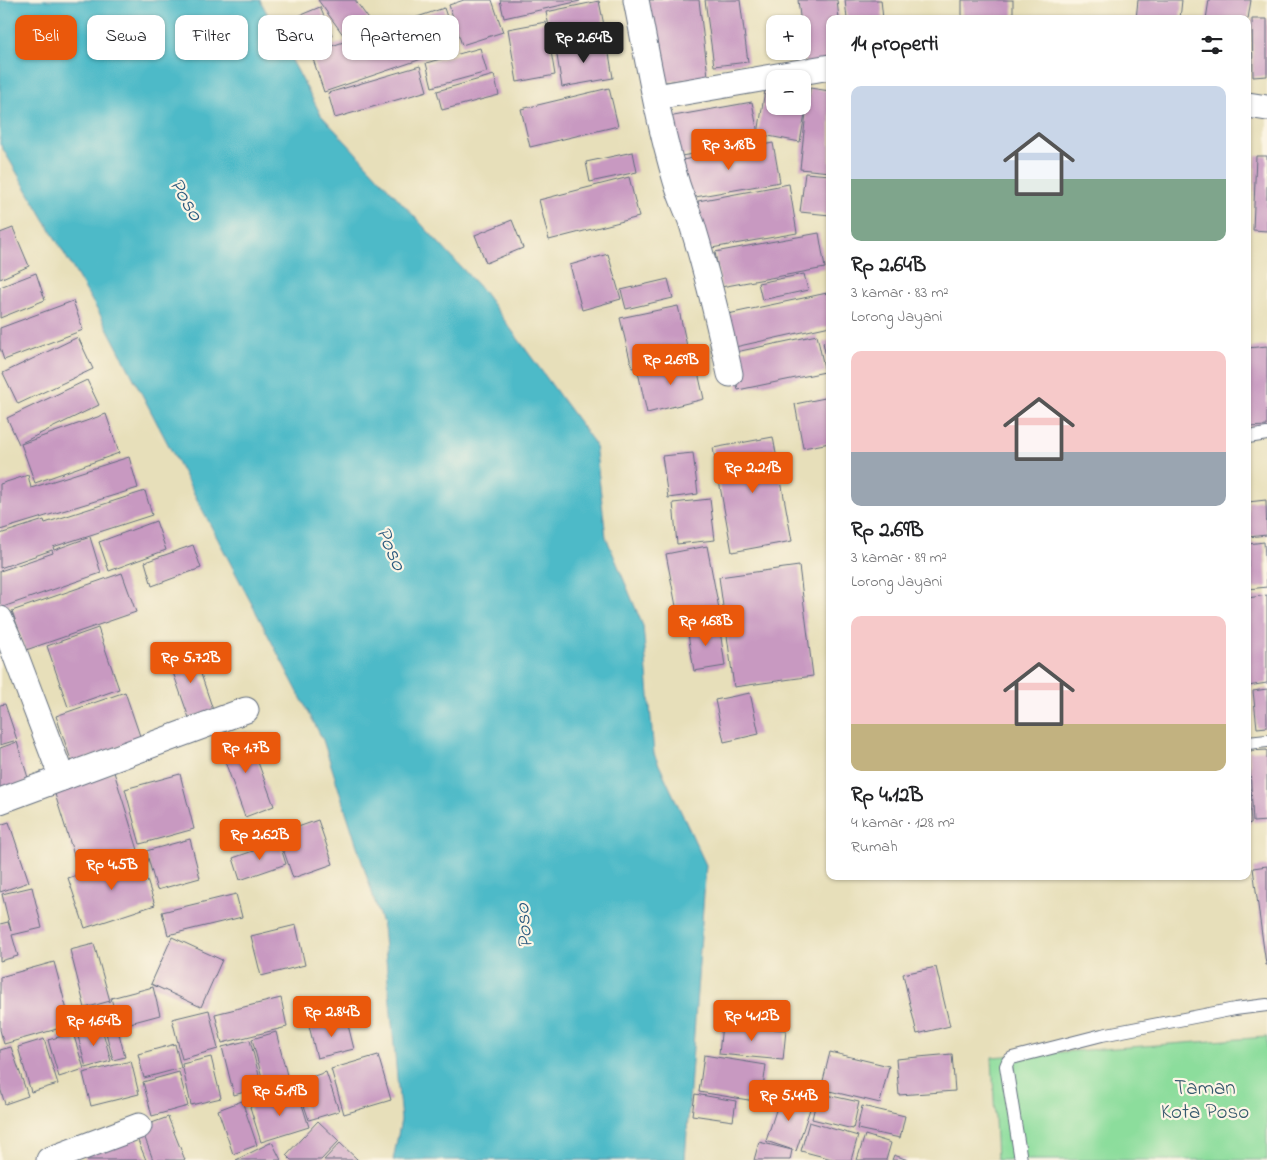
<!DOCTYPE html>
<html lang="id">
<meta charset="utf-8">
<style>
:root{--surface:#fff;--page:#f2f2f2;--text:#202124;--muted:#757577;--accent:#ea580c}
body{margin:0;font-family:"Indie Flower",sans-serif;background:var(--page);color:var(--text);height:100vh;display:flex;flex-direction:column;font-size:19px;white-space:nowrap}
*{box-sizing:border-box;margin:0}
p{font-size:16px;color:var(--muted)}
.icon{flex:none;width:28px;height:28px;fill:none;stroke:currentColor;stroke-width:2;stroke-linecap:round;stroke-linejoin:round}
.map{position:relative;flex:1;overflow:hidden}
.details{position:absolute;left:826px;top:15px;width:425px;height:865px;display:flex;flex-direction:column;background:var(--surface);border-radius:10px;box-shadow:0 1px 4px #0004}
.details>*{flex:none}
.guide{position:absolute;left:15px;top:15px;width:475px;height:45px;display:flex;gap:10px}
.controls{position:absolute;left:766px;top:15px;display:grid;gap:10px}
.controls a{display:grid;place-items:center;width:45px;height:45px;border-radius:10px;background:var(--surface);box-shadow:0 1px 4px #0004;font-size:25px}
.price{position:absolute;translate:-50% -42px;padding:0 11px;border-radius:5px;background:var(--accent);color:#fff;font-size:16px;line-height:32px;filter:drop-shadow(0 1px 2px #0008)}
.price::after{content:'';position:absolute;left:50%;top:30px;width:15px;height:11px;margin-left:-8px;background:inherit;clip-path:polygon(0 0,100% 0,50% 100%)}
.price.active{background:#222;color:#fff}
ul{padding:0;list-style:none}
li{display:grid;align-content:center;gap:10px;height:265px;padding:0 25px}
li span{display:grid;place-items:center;height:155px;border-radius:10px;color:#555}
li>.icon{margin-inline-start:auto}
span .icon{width:90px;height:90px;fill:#fffc;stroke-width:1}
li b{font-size:21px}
h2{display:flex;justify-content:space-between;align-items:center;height:60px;padding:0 25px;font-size:21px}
.chip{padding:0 18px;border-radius:10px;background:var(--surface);box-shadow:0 1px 4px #0004;font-size:18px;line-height:45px}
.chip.active{background:var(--accent);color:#fff}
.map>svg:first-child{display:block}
.green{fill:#8cdd9c;stroke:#54867d}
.water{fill:#4dbac8;stroke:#347493}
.building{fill:#c899c1}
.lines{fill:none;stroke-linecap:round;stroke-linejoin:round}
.lane-casing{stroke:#626d7e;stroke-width:14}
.street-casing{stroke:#626d7e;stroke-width:27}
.lane{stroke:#fff;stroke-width:12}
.street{stroke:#fff;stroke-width:25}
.labels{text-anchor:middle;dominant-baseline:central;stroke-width:4.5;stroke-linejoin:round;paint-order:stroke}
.park-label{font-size:21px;fill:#375a6e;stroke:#fcf5e5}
.water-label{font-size:22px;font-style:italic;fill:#2a597e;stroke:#fcf5e5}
</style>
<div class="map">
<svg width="1267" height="1160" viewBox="0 0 1267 1160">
<rect width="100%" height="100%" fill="#fcf5e5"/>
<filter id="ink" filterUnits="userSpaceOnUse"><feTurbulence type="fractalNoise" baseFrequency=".02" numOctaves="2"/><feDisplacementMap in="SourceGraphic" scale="10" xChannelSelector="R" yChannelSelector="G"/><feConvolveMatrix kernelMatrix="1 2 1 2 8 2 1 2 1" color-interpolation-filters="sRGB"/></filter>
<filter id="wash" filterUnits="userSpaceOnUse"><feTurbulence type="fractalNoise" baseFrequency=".0096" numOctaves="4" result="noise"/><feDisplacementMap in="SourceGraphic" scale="20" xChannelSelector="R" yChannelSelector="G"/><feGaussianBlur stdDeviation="1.12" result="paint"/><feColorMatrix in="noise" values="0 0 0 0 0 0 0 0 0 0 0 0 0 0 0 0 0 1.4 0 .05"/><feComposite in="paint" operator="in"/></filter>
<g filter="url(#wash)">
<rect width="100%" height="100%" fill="#e7dfba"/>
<polygon class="green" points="1267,1037 1267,1160 997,1160 992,1057"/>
<polygon class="water" points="0,0 260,0 321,115 483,291 595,444 606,537 643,626 654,754 706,865 685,1160 393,1160 401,1120 383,927 323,740 102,318 0,144"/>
<g id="blocks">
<g class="building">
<polygon points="318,0 355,0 368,18 344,36"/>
<polygon points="464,0 492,0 503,32 462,45 449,5"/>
<polygon points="500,0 580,0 580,1 504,18"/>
<polygon points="648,0 699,0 708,76 659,83"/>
<polygon points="705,0 740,0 748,62 714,66"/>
<polygon points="798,0 837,0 839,19 830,19 830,62 806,65"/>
<polygon points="845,0 881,0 883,19 847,19"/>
<rect x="962" y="0" width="51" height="19"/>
<polygon points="1138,0 1182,0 1180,19 1136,19"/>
<polygon points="1209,0 1251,0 1248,19 1206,19"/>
<polygon points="599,1 606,35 553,46 546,12"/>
<polygon points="320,7 332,35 303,48 291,19"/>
<polygon points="444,8 457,47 324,92 311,53"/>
<polygon points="1252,19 1267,19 1267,76 1253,77"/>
<polygon points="546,22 555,75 517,82 508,29"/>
<polygon points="607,41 613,78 562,87 556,49"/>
<polygon points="480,48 487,72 432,87 426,63"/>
<polygon points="420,66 427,91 335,118 328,93"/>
<polygon points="494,75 499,95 442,110 437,91"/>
<polygon points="609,88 618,126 530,147 521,109"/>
<polygon points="810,88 830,91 830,172 800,169 807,103 800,142 758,134 759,143 675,157 668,117 752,102 758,134 765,90 775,92 775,106 802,106 802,97 809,98"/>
<polygon points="1248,133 1251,133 1249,151 1248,151"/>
<polygon points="773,143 780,182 684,199 677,161"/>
<polygon points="633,152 637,172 590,182 586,162"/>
<polygon points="1256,156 1267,156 1267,231 1253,230"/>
<polygon points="805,173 830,175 830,215 800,212"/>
<polygon points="629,177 639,217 549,240 539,200"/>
<polygon points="789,184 797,233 706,249 698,201"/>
<polygon points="512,220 523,248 486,263 475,235"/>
<polygon points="13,228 29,266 0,279 0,233"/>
<polygon points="819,233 825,268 721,287 715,252"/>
<polygon points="608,254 621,299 582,310 570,265"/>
<polygon points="36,273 45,300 0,318 0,287"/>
<polygon points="804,274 808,290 762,300 758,283"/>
<polygon points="668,279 673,298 626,309 621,290"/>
<polygon points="827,293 830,305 830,326 735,347 728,314"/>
<polygon points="73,301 83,330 4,360 0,348 0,328"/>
<polygon points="678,306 689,355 632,368 620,318"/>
<polygon points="817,335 825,372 738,390 731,353"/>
<polygon points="78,337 93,369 18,404 3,373"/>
<polygon points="830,340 830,373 829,373 823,342"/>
<polygon points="1267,346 1267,426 1248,427 1248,348"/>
<polygon points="695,359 704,399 647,413 638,372"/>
<polygon points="87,380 99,405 19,444 7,418"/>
<polygon points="830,397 830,443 803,448 795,404"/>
<polygon points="106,414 119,453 35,483 21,444"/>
<polygon points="773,437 792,541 732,552 713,448"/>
<polygon points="693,453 698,494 668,498 662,456"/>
<polygon points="129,457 138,488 0,530 0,484 28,475 31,488"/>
<polygon points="145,491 152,515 53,547 54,550 90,537 101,573 0,608 0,571 53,553 52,550 0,568 0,534 44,520 45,523"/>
<polygon points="710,499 715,540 677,544 673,503"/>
<polygon points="1266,500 1267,535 1248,537 1248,502"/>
<polygon points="156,521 166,550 109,571 99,542"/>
<polygon points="1264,542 1267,587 1248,589 1248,544"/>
<polygon points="193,545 201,568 152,586 145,562"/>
<polygon points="707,546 720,614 679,622 666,554"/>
<polygon points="799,566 813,676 734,687 719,577"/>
<polygon points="122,573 136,612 26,650 12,611"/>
<polygon points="1267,595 1267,683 1248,686 1248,598"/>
<polygon points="719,623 725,666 694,671 687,628"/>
<polygon points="98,628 119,689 68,707 47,646"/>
<polygon points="193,650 213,710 189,718 168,658"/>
<polygon points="1267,689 1267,727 1257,728 1253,691"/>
<polygon points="125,692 141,739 72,763 56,716"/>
<polygon points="750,693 759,734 724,742 715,700"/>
<polygon points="5,704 17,740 0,745 0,705"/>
<polygon points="247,732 274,806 245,817 218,742"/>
<polygon points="17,742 29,781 0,790 0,748"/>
<polygon points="1267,750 1267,821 1253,822 1249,751"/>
<polygon points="114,772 138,850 78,868 54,791"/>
<polygon points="180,774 194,829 140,844 125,789"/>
<polygon points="1248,794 1249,794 1251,823 1248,824"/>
<polygon points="318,820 333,864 293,878 278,834"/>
<polygon points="9,822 29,882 0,892 0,825"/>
<polygon points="190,839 200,878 157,890 146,851"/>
<polygon points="279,842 286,864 240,880 233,858"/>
<polygon points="139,855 155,905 85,928 68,878"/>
<polygon points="1267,866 1267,965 1266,965 1253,868"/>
<polygon points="32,887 42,928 12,935 18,956 0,961 0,924 8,922 11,931 2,894"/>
<polygon points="236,894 242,917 168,935 162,912"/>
<polygon points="296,925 305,965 261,976 251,936"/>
<polygon points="172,937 222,960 201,1007 151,984"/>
<polygon points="94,944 110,1001 85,1008 70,950"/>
<polygon points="54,962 71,1025 4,1044 0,1030 0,977"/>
<polygon points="936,967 950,1026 917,1034 903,974"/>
<polygon points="153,987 160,1015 119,1026 111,998"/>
<polygon points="281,998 287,1027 222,1043 215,1014"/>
<polygon points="209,1010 218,1049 182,1059 172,1019"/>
<polygon points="346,1017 354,1049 317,1058 309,1026"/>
<polygon points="116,1022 125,1057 113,1060 104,1025"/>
<polygon points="722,1024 786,1030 783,1060 719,1054"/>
<polygon points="101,1025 111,1061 86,1068 77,1032"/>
<polygon points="276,1032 288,1079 264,1085 252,1039"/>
<polygon points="73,1033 84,1069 59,1077 48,1040"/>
<polygon points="44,1039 58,1084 31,1092 18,1047"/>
<polygon points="250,1040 262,1087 234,1095 222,1047"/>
<polygon points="175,1044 181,1068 144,1078 138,1054"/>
<polygon points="11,1047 28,1096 5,1104 0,1088 0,1050"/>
<polygon points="830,1052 889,1066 880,1103 821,1089"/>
<polygon points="952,1054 955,1091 899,1095 896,1059"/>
<polygon points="378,1055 391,1100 344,1114 331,1069"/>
<polygon points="704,1055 766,1065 761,1102 699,1092"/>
<polygon points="211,1057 221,1098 191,1105 182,1064"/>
<polygon points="131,1061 139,1094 91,1106 83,1073"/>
<polygon points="179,1072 188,1106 152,1116 143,1082"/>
<polygon points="326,1072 339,1111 309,1120 296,1082"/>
<polygon points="298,1092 309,1127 261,1142 250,1107"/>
<polygon points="782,1092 812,1103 796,1151 766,1141"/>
<polygon points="818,1093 859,1102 853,1129 812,1119"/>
<polygon points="695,1094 736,1101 733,1121 692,1115"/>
<polygon points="242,1101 257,1145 233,1154 218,1110"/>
<polygon points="862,1106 905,1116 900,1138 857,1129"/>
<polygon points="168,1117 185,1160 153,1160 141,1127"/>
<polygon points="318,1121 339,1141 321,1160 291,1160 286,1155"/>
<polygon points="809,1122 858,1136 851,1160 836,1160 801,1151"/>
<polygon points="134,1131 146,1160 86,1160 83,1152"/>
<polygon points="865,1135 891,1143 886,1160 857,1160"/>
<polygon points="272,1142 281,1160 236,1160"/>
<polygon points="759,1142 792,1150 790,1160 754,1160"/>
<polygon points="340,1143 358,1160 324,1160"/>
<polygon points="894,1155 908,1160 892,1160"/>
</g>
</g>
</g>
<g filter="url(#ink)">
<use href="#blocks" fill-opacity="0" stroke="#626d7e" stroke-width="1"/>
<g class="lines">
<g class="lane-casing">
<g id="lane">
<polyline points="1248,437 1267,434"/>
<polyline points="1248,743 1267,741"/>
<polyline points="1021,1160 1006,1066 1008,1061 1012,1058 1102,1035 1235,1009 1267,1005"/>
</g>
</g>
<g class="street-casing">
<g id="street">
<path d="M636 0C648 60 658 122 676 181 680 196 687 209 692 224 707 273 719 323 730 374"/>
<polyline points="656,97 830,67"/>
<polyline points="1248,105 1267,108"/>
<polyline points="0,619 12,646 62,778"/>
<polyline points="0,801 246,710"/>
<polyline points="49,1160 139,1126"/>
</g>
</g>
<use href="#lane" class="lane"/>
<use href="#street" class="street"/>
</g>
</g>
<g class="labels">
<g class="park-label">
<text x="1205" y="1089">Taman<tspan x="1205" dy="24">Kota Poso</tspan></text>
</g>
<g class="water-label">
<text transform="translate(185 200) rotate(59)">Poso</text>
<text transform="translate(390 549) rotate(66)">Poso</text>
<text transform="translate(525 926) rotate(-95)">Poso</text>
</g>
</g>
</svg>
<div class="controls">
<a>+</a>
<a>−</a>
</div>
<b class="price active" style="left:584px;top:64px">Rp 2.64B</b>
<b class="price" style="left:729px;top:171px">Rp 3.18B</b>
<b class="price" style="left:671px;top:386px">Rp 2.69B</b>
<b class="price" style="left:753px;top:494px">Rp 2.21B</b>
<b class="price" style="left:706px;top:647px">Rp 1.68B</b>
<b class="price" style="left:191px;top:684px">Rp 5.72B</b>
<b class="price" style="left:246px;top:774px">Rp 1.7B</b>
<b class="price" style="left:260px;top:861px">Rp 2.62B</b>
<b class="price" style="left:112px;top:891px">Rp 4.5B</b>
<b class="price" style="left:332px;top:1038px">Rp 2.84B</b>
<b class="price" style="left:752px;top:1042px">Rp 4.12B</b>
<b class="price" style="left:94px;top:1047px">Rp 1.64B</b>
<b class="price" style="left:280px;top:1117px">Rp 5.19B</b>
<b class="price" style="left:789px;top:1122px">Rp 5.44B</b>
<div class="guide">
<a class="chip active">Beli</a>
<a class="chip">Sewa</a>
<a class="chip">Filter</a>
<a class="chip">Baru</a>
<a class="chip">Apartemen</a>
</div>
<section class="details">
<h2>14 properti<svg class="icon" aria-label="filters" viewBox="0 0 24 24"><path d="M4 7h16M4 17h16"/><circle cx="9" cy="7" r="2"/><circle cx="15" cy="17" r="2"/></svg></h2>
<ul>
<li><span style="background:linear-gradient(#c9d6e8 60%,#7fa58c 0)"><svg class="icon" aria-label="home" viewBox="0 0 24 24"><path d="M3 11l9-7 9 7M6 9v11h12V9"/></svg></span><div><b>Rp 2.64B</b><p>3 kamar · 83 m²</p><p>Lorong Jayani</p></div></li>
<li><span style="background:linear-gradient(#f6c9c9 65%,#9aa5b1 0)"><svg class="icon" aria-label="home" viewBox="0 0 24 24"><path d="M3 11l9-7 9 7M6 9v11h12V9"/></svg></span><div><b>Rp 2.69B</b><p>3 kamar · 89 m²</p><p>Lorong Jayani</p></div></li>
<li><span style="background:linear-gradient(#f6c9c9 70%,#c2b280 0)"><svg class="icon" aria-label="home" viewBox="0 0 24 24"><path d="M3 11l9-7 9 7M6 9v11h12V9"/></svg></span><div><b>Rp 4.12B</b><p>4 kamar · 128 m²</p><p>Rumah</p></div></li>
</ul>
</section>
</div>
